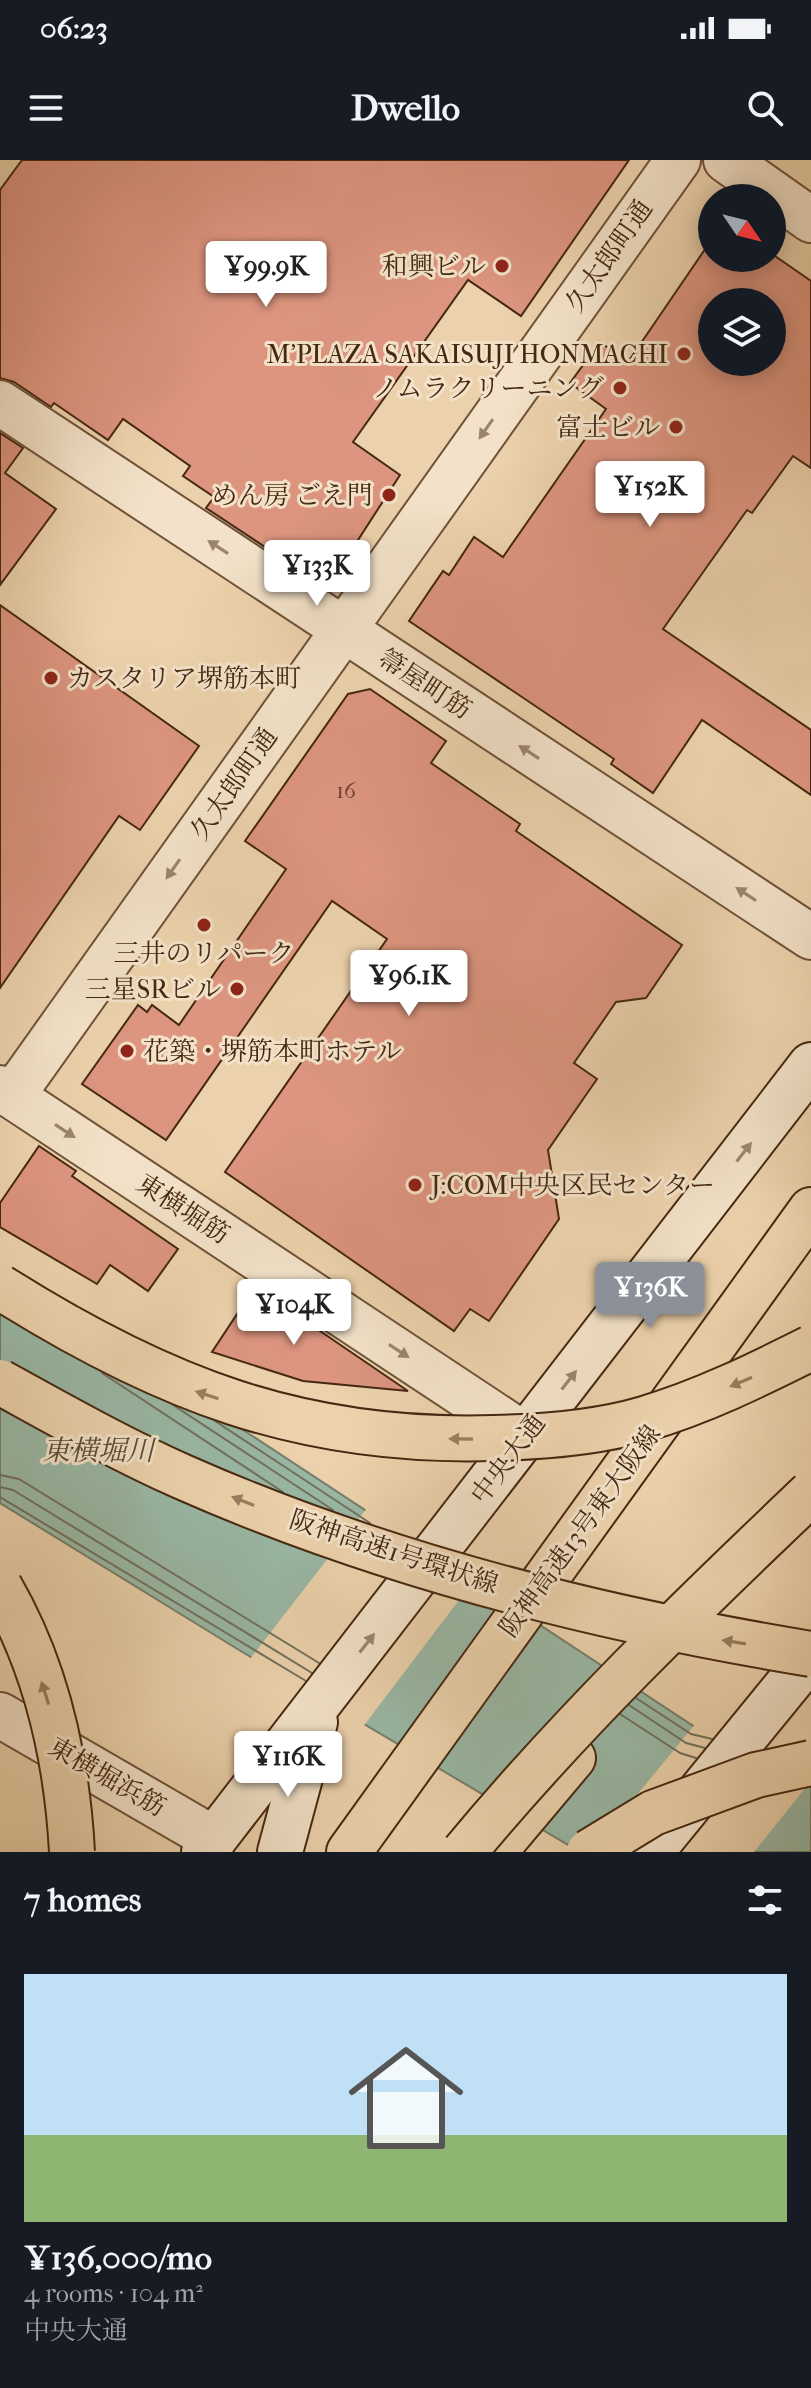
<!DOCTYPE html>
<meta charset="utf-8">
<style>
:root{--surface:#171b24;--page:#242831;--text:#f1f3f6;--muted:#9ea1a6;--line:#363941;--accent:#8c9099}
body{margin:0;font-family:"IM FELL French Canon","Noto Serif JP",serif;background:var(--page);color:var(--text);height:100vh;display:flex;flex-direction:column;font-size:30px;white-space:nowrap}
*{box-sizing:border-box;margin:0}
p{font-size:26px;color:var(--muted)}
.icon{flex:none;width:44px;height:44px;fill:none;stroke:currentColor;stroke-width:2;stroke-linecap:round;stroke-linejoin:round}
.map{position:relative;height:1692px;overflow:hidden}
.side{display:flex;flex-direction:column;background:var(--surface);flex:1}
.side>*{flex:none}
.needle{width:52px;rotate:125deg}
.buttons{position:absolute;left:698px;top:24px;display:grid;gap:16px}
.buttons a{display:grid;place-items:center;width:88px;height:88px;border-radius:50%;background:var(--surface);box-shadow:0 4px 20px #0003;font-size:40px}
.price{position:absolute;translate:-50% -68px;padding:0 18px;border-radius:8px;background:#fff;color:#222;font-size:26px;line-height:52px;filter:drop-shadow(0 2px 4px #0008)}
.price::after{content:'';position:absolute;left:50%;top:48px;width:24px;height:18px;margin-left:-12px;background:inherit;clip-path:polygon(0 0,100% 0,50% 100%)}
.price.current{background:var(--accent);color:#fff}
ul{padding:0;list-style:none}
li{display:grid;align-content:center;gap:16px;height:424px;padding:0 24px}
li+li{border-top:2px solid var(--line)}
li span{display:grid;place-items:center;height:248px;border-radius:0px;color:#555}
li>.icon{margin-inline-start:auto}
span .icon{width:144px;height:144px;fill:#fffc;stroke-width:1}
li b{font-size:34px}
h2{display:flex;justify-content:space-between;align-items:center;height:96px;padding:0 24px;font-size:34px}
.status{display:flex;justify-content:space-between;align-items:center;height:56px;padding:0 40px;background:var(--surface);direction:ltr}
.status svg{height:22px;fill:currentColor}
header{display:flex;justify-content:space-between;align-items:center;height:104px;padding:0 24px;background:var(--surface);font-size:36px;font-weight:800}
.map>svg:first-child{display:block}
.water{fill:#99b8a5;stroke:#777e6a;stroke-width:2}
.pier{fill:#ecd2ac}
.lines{fill:none;stroke-linecap:round;stroke-linejoin:round}
.shore{stroke:#6f705b;stroke-width:2}
.building{fill:#dd957f;stroke:#452811;stroke-width:2;fill-rule:evenodd}
.street-casing{stroke:#6f5238;stroke-width:48}
.secondary-casing{stroke:#452811;stroke-width:48}
.primary-casing{stroke:#452811;stroke-width:48}
.highway-casing{stroke:#452811;stroke-width:48}
.street{stroke:#f3e2c9;stroke-width:44}
.secondary{stroke:#f3e2c9;stroke-width:44}
.primary{stroke:#ecd2ac;stroke-width:44}
.highway{stroke:#ecd2ac;stroke-width:44}
.highway-bridge-casing{stroke:#452811;stroke-width:48;stroke-linecap:butt}
.highway-bridge{stroke:#ecd2ac;stroke-width:44}
.oneway{fill:#9c856d}
.oneway2{fill:#987d5e}
.poi-dot{fill:#8f2418;stroke:#f3e2c9;stroke-width:3}
.labels{text-anchor:middle;dominant-baseline:central;stroke-width:6;stroke-linejoin:round;paint-order:stroke}
.number-label{font-size:22px;fill:#6b432c}
.street-label{font-size:26px;fill:#452811;stroke:#f3e2c9}
.poi-label{font-size:26px;fill:#452811;stroke:#f3e2c9;text-anchor:end}
.water-label{font-size:28px;font-style:italic;fill:#5a4c36;stroke:#f3e2c9}
</style>
<div class="status"><b>06:23</b><svg viewBox="0 0 49 12"><path d="M0 12V9h3v3zM5 12V6h3v6zM10 12V3h3v9zM15 12V0h3v12zM26 1h20v11H26zM47 4h2v5h-2z"/></svg></div>
<header><svg class="icon" aria-label="menu" viewBox="0 0 24 24"><path d="M4 6h16M4 12h16M4 18h16"/></svg>Dwello<svg class="icon" aria-label="search" viewBox="0 0 24 24"><circle cx="10" cy="10" r="6"/><path d="M15 15l6 6"/></svg></header>
<div class="map">
<svg width="811" height="1692" viewBox="0 0 811 1692">
<rect width="100%" height="100%" fill="#ecd2ac"/>
<filter id="stains"><feTurbulence type="fractalNoise" baseFrequency=".0025" numOctaves="4"/><feColorMatrix values="0 0 0 0 .2 0 0 0 0 .09 0 0 0 0 .02 0 0 0 .5 -.17"/></filter>
<radialGradient id="worn" r=".72"><stop offset=".6" stop-color="#630" stop-opacity="0"/><stop offset="1" stop-color="#630" stop-opacity=".3"/></radialGradient>
<polygon class="water" points="0,1110 695,1567 811,1591 811,1692 580,1692 239,1490 0,1343"/>
<g class="pier">
<polygon points="367,1348 475,1419 362,1568 250,1499"/>
<polygon points="696,1563 811,1587 811,1621 754,1692 590,1692"/>
</g>
<g class="lines">
<g class="shore">
<polyline points="102,1213 283,1332"/>
<polyline points="173,1245 333,1350"/>
<polyline points="215,1261 370,1363"/>
<polyline points="0,1315 19,1319 319,1503"/>
<polyline points="0,1327 13,1330 312,1513"/>
<polyline points="0,1337 306,1521"/>
<polyline points="636,1538 691,1574 712,1579"/>
<polyline points="629,1545 686,1583 705,1588"/>
<polyline points="620,1554 680,1593 696,1598"/>
</g>
</g>
<g class="building">
<polygon points="22,0 629,0 521,156 468,120 353,282 400,315 327,428 206,348 214,337 183,316 190,306 123,259 108,280 54,243 51,247 14,222 0,218 0,30"/>
<path d="M712 79V98H772V94L811 121V308L793 296 752 353 747 350 663 469 811 570V635L702 560 653 633 611 604 614 599 409 461 443 411 449 415 474 377 503 397 606 249 570 223 600 182 628 202ZM712 142H772V202H712Z"/>
<polygon points="0,273 23,288 5,313 56,349 0,425"/>
<polygon points="0,445 199,586 140,670 119,656 0,828"/>
<polygon points="370,529 446,581 431,603 520,664 516,671 682,785 646,838 616,842 574,903 597,919 548,990 559,1059 489,1161 470,1149 454,1171 225,1012 387,779 332,741 166,980 82,924 138,845 147,852 152,845 179,865 286,709 245,681 348,534"/>
<polygon points="39,986 76,1011 72,1016 178,1089 148,1131 110,1105 97,1124 0,1067 0,1043"/>
<polygon points="255,1127 282,1145 408,1231 303,1221 212,1192"/>
</g>
<g class="lines">
<g class="street-casing">
<g id="street">
<polyline points="726,0 811,60"/>
<polyline points="0,243 811,777"/>
<polyline points="0,928 526,1276"/>
<polyline points="12,936 678,0"/>
<polyline points="0,1555 214,1679"/>
</g>
</g>
<g class="secondary-casing">
<g id="secondary">
<polyline points="204,1692 811,905"/>
<polyline points="280,1692 315,1562"/>
<polyline points="651,1692 811,1496"/>
</g>
</g>
<g class="primary-casing">
<polyline id="primary" points="494,1692 573,1598"/>
</g>
<g class="highway-casing">
<polyline id="highway" points="349,1692 811,1050"/>
</g>
<use href="#street" class="street"/>
<use href="#secondary" class="secondary"/>
<use href="#primary" class="primary"/>
<use href="#highway" class="highway"/>
<g class="highway-bridge-casing">
<g id="highway-bridge">
<path d="M0 1127C160 1228 301 1284 494 1278 544 1277 596 1273 644 1259 702 1242 757 1215 811 1188"/>
<path d="M0 1222C60 1255 120 1289 183 1317 382 1405 597 1459 811 1494"/>
<path d="M0 1427C47 1508 67 1600 72 1692"/>
<path d="M464 1692C571 1563 690 1448 811 1333"/>
<polyline points="589,1692 653,1653 756,1615 811,1603"/>
</g>
</g>
<use href="#highway-bridge" class="highway-bridge"/>
</g>
<defs><path id="oneway-solid" d="M-6-.8H1V-3.2L6.5 0L1 3.2V.8H-6Z" transform="scale(2)"/></defs>
<g class="oneway">
<use href="#oneway-solid" transform="translate(486 269) rotate(125)"/>
<use href="#oneway-solid" transform="translate(218 387) rotate(-147)"/>
<use href="#oneway-solid" transform="translate(529 592) rotate(-147)"/>
<use href="#oneway-solid" transform="translate(173 709) rotate(125)"/>
<use href="#oneway-solid" transform="translate(746 734) rotate(-147)"/>
<use href="#oneway-solid" transform="translate(65 971) rotate(33)"/>
<use href="#oneway-solid" transform="translate(744 992) rotate(-52)"/>
<use href="#oneway-solid" transform="translate(399 1191) rotate(33)"/>
<use href="#oneway-solid" transform="translate(569 1220) rotate(-52)"/>
<use href="#oneway-solid" transform="translate(367 1483) rotate(-52)"/>
</g>
<g class="oneway2">
<use href="#oneway-solid" transform="translate(741 1222) rotate(157)"/>
<use href="#oneway-solid" transform="translate(207 1235) rotate(-162)"/>
<use href="#oneway-solid" transform="translate(461 1279) rotate(-179)"/>
<use href="#oneway-solid" transform="translate(243 1341) rotate(-158)"/>
<use href="#oneway-solid" transform="translate(734 1482) rotate(-171)"/>
<use href="#oneway-solid" transform="translate(45 1533) rotate(-108)"/>
</g>
<g class="poi-dot">
<circle cx="502" cy="106" r="8"/>
<circle cx="684" cy="194" r="8"/>
<circle cx="620" cy="228" r="8"/>
<circle cx="676" cy="267" r="8"/>
<circle cx="389" cy="335" r="8"/>
<circle cx="51" cy="518" r="8"/>
<circle cx="204" cy="765" r="8"/>
<circle cx="237" cy="829" r="8"/>
<circle cx="127" cy="891" r="8"/>
<circle cx="415" cy="1025" r="8"/>
</g>
<g class="labels">
<g class="number-label">
<text x="346" y="631">16</text>
</g>
<g class="street-label">
<text transform="translate(609 96) rotate(-55)">久太郎町通</text>
<text transform="translate(425 524) rotate(33)">箒屋町筋</text>
<text transform="translate(234 624) rotate(-55)">久太郎町通</text>
<text transform="translate(183 1049) rotate(33)">東横堀筋</text>
<text transform="translate(508 1299) rotate(-53)">中央大通</text>
<text transform="translate(580 1371) rotate(-54)">阪神高速13号東大阪線</text>
<text transform="translate(394 1392) rotate(18)">阪神高速1号環状線</text>
<text transform="translate(107 1617) rotate(30)">東横堀浜筋</text>
</g>
<g class="poi-label">
<text x="486" y="106">和興ビル</text>
<text x="668" y="194">M’PLAZA SAKAISUJI HONMACHI</text>
<text x="604" y="228">ノムラクリーニング</text>
<text x="660" y="267">富士ビル</text>
<text x="373" y="335">めん房 ごえ門</text>
<text x="67" y="518" text-anchor="start">カスタリア堺筋本町</text>
<text x="204" y="793" text-anchor="middle">三井のリパーク</text>
<text x="221" y="829">三星SRビル</text>
<text x="143" y="891" text-anchor="start">花築・堺筋本町ホテル</text>
<text x="431" y="1025" text-anchor="start">J:COM中央区民センター</text>
</g>
<g class="water-label">
<text x="98" y="1290">東横堀川</text>
</g>
</g>
<rect width="100%" height="100%" filter="url(#stains)"/>
<rect width="100%" height="100%" fill="url(#worn)"/>
</svg>
<div class="buttons">
<a><svg class="needle" viewBox="-14 -14 28 28"><path d="M0-13l5 13h-10z" fill="#e53935"/><path d="M0 13l5-13h-10z" fill="#9ea1a6"/></svg></a>
<a><svg class="icon" aria-label="layers" viewBox="0 0 24 24"><path d="M12 4l9 5-9 5-9-5zM3 14l9 5 9-5"/></svg></a>
</div>
<b class="price" style="left:266px;top:149px">¥99.9K</b>
<b class="price" style="left:650px;top:369px">¥152K</b>
<b class="price" style="left:317px;top:448px">¥133K</b>
<b class="price" style="left:409px;top:858px">¥96.1K</b>
<b class="price current" style="left:650px;top:1170px">¥136K</b>
<b class="price" style="left:294px;top:1187px">¥104K</b>
<b class="price" style="left:288px;top:1639px">¥116K</b>
</div>
<section class="side">
<h2>7 homes<svg class="icon" aria-label="filters" viewBox="0 0 24 24"><path d="M4 7h16M4 17h16"/><circle cx="9" cy="7" r="2"/><circle cx="15" cy="17" r="2"/></svg></h2>
<ul>
<li><span style="background:linear-gradient(#bfe0f5 65%,#8fb573 0)"><svg class="icon" aria-label="home" viewBox="0 0 24 24"><path d="M3 11l9-7 9 7M6 9v11h12V9"/></svg></span><div><b>¥136,000/mo</b><p>4 rooms · 104 m²</p><p>中央大通</p></div></li>
</ul>
</section>
